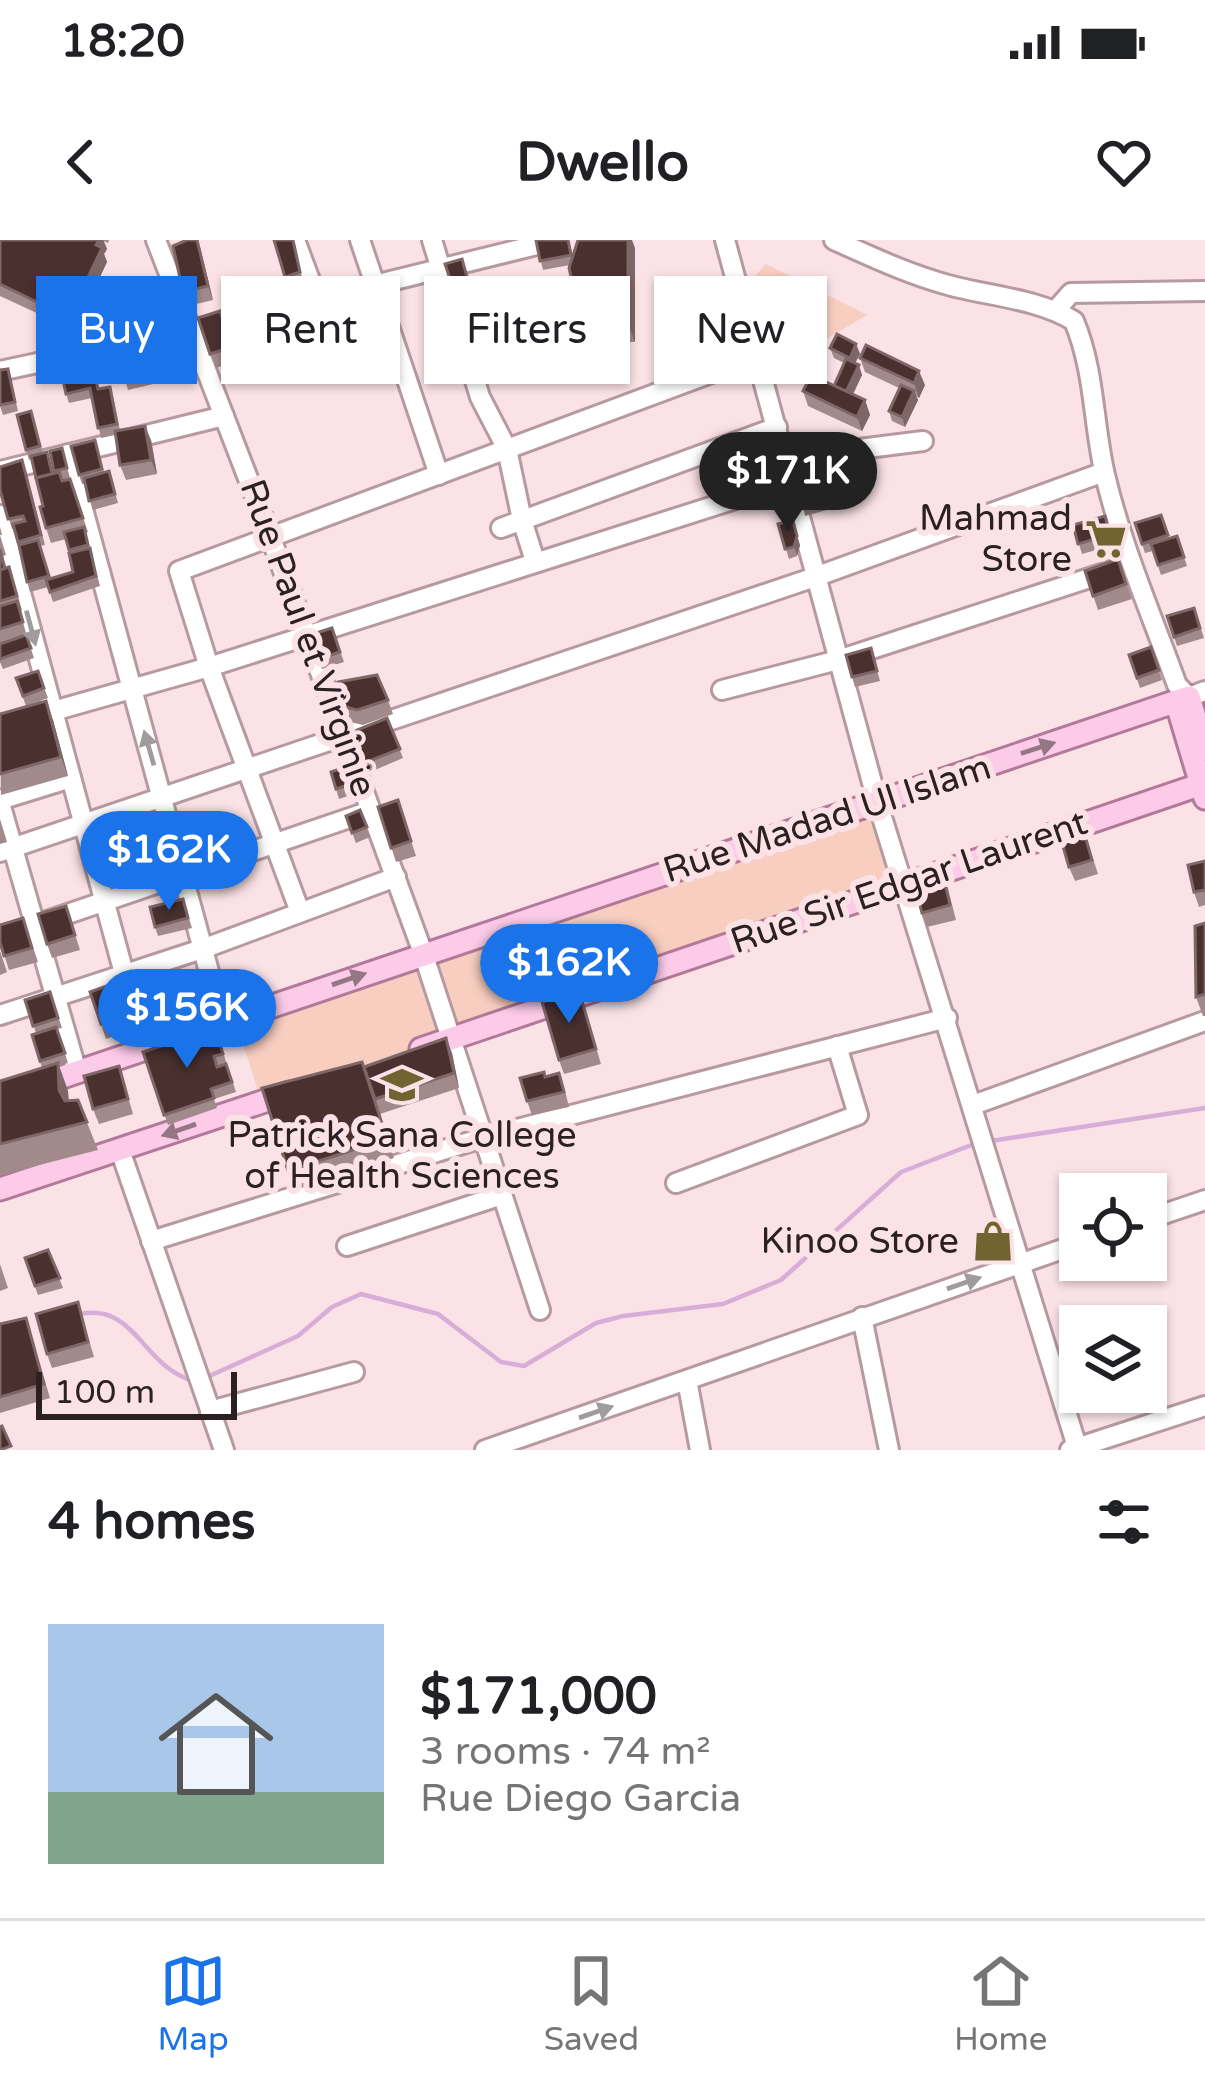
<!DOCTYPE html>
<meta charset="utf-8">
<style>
:root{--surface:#fff;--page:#f6f6f6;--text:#202124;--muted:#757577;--line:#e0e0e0;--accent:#1a73e8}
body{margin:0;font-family:"Varela Round",sans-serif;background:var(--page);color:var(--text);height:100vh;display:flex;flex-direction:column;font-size:45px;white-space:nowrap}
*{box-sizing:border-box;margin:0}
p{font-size:39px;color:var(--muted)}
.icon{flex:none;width:66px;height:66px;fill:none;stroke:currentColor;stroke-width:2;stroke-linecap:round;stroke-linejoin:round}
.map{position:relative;height:1210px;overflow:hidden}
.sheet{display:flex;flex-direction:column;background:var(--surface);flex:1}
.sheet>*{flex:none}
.banner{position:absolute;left:36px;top:36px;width:1134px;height:108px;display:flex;gap:24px}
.tools{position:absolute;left:1059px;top:933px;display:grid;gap:24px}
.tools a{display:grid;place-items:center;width:108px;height:108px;border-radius:0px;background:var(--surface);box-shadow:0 3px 9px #0004;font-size:60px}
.scale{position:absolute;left:36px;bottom:30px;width:201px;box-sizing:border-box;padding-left:12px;border:6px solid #2b2022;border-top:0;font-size:33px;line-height:42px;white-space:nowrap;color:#2b2022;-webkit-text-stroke:9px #fbe2e7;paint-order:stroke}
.price{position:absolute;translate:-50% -102px;padding:0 27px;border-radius:42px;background:var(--accent);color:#fff;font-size:39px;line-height:78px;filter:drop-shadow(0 3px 6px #0008)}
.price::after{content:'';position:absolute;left:50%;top:72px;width:36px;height:27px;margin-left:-18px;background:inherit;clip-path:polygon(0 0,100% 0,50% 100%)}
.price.current{background:#222;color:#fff}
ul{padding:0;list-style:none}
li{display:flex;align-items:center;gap:36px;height:300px;padding:0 48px}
li span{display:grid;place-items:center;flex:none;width:336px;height:240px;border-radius:0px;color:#555}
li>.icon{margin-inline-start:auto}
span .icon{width:144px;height:144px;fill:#fffc;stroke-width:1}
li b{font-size:51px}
h2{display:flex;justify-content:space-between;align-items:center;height:144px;padding:0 48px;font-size:51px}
.pill{padding:0 42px;border-radius:0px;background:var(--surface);box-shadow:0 3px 9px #0004;font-size:42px;line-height:108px}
.pill.current{background:var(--accent);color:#fff}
.status{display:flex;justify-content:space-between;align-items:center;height:84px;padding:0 60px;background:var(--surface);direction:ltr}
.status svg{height:33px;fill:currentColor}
header{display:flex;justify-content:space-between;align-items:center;height:156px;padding:0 48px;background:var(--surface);font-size:54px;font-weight:700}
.dock{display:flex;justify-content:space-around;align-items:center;height:168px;border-top:3px solid var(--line);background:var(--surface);font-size:33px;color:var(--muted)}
.dock a{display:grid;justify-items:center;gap:6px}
.dock .current{color:var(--accent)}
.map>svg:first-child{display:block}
.green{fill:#f8cec0}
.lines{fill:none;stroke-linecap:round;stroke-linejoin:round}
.stream{stroke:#d7aed8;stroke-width:4.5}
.minor-casing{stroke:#b79aa1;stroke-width:24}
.major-casing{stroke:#b27999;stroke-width:27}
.minor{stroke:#fff;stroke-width:18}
.major{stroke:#fccbe8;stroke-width:21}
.wall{fill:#a28a8c}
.shaded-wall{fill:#7f6667}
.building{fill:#4a3130;stroke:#7f6667;stroke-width:3}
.oneway{fill:#a09b9c}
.oneway2{fill:#947685}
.labels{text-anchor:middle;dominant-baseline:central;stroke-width:12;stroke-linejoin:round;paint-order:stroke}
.poi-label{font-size:36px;fill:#2b2022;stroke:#fbe2e7;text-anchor:end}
.street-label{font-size:36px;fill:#2b2022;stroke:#fbe2e7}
</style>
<div class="status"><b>18:20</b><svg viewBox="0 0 49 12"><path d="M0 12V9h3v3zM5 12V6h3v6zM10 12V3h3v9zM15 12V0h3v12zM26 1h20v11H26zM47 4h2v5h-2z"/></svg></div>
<header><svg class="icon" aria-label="back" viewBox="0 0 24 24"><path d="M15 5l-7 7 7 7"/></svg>Dwello<svg class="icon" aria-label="heart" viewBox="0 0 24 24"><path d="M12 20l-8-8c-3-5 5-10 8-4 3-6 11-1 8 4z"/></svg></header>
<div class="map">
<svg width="1205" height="1210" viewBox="0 0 1205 1210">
<rect width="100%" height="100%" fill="#fbe2e7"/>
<g class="green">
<polygon points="766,24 867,75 806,111 767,92 753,38"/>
<polygon points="872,568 896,637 459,789 435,714"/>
<polygon points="423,722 447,797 261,860 237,785"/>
</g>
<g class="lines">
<g class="stream">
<polyline points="991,901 1205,868"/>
<path d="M76 1075C135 1059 141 1127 194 1141"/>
<polyline points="205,1138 298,1096 332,1067 361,1054 438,1074 501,1122 524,1126 596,1083 623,1076 723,1064 781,1040 901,932 974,904"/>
</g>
<g class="minor-casing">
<g id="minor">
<polyline points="156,0 271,298 423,713 540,1070"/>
<polyline points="295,0 317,59"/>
<polyline points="360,0 439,235"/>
<polyline points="432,0 480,157 507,209 522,280 535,321"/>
<polyline points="725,0 877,561 1078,1210"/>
<path d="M834 0C872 17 908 34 948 45 988 56 1039 59 1074 81 1095 131 1093 184 1105 235 1122 307 1152 376 1177 445L1189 457 1205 451"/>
<polyline points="1056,70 1071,53 1205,51"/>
<polyline points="228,81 557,0"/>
<polyline points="0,131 201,88"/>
<polyline points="68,214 223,783"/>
<polyline points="796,217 923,201"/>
<polyline points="0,231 224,176"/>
<polyline points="0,275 145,811"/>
<polyline points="501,288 777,187"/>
<polyline points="722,450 838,420 1111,331"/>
<polyline points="0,486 209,427 792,241"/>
<polyline points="0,560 71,538"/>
<polyline points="0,563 77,832"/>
<polyline points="0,612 815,337 1104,232"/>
<polyline points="300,672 209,427 179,331 757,116"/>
<polyline points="0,697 370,571"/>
<polyline points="0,775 205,708 396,637"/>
<polyline points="973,865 1205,781"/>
<polyline points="120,910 224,1210"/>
<polyline points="676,943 858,875 837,806"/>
<polyline points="1146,980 1205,960"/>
<polyline points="151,1001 482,898 947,778"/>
<polyline points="347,1006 502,955"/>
<polyline points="862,1077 889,1210"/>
<polyline points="687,1140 700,1210"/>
<polyline points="210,1171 354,1132"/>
<polyline points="485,1210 1080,1003"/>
<polyline points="1070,1210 1205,1166"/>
</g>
</g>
<g class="major-casing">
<g id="major">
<polyline points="1176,461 1205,558"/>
<polyline points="421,809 1205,543"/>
<polyline points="0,858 1189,457 1205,510"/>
<polyline points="0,949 289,853"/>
</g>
</g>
<use href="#minor" class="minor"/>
<use href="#major" class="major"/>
</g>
<g class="wall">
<polygon points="0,0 109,0 108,3 104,1 107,9 104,14 107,22 86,66 80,63 76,72 69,69 72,76 65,91 43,81 41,75 0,56"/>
<polygon points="198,0 213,60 188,66 183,52"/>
<polygon points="274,0 294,0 303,42 289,46"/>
<polygon points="536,0 569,0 573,16 635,8 635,102 589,101 582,82 570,25 543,30"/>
<polygon points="462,19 471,47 455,52 445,24"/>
<polygon points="247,65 264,115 242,122 225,72"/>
<polygon points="220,71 237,121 216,128 198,78"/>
<polygon points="163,95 174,139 128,150 125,140"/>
<polygon points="856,104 860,114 855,123 862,135 853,155 865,160 870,175 862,191 808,166 803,151 834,146 844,123 834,118 830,108"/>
<polygon points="89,111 99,149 113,156 120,190 151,200 157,234 126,240 120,225 115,195 101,198 92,158 69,163 66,154"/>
<polygon points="860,118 925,145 919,158 916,156 918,160 905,187 892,181 889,171 899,148 865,132"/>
<polygon points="8,129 18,171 3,175 0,166"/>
<polygon points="31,171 43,213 50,222 53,233 55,233 50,211 62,208 70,238 62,240 70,239 88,292 86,293 100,346 53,362 48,347 30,352 14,289 12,289 0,250 26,230 45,305 40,306 50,339 73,332 66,299 51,303 46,288 43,266 31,219 29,220 26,210"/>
<polygon points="95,200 104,232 109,231 118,263 93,270 85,244 82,244 79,235"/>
<polygon points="816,209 834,268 805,276 797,237"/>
<polygon points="1161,275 1169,298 1177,296 1187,326 1161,335 1153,311 1145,313 1135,283"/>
<polygon points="1105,276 1114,305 1082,314 1073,285"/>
<polygon points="778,284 800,305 797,316 789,319"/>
<polygon points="0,287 2,295 0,295 6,315 3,316 6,328 9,327 14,342 22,370 20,371 27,397 34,418 3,429 0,422"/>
<polygon points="1118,319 1132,359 1098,370 1085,331"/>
<polygon points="1194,368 1204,398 1177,406 1174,397"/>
<polygon points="332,388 344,422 322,429 310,395"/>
<polygon points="1151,407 1162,440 1140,448 1129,415"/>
<polygon points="871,408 880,441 855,447 852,437"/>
<polygon points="38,431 48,458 26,466 16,438"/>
<polygon points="388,460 393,474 363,485 342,480 337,465"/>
<polygon points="0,474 53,480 68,536 1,555"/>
<polygon points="387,478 403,518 363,535 347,494"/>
<polygon points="346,527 354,554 339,559 331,532"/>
<polygon points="398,560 416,616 396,622 378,567"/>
<polygon points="360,570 370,597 356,603 346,576"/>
<polygon points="0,579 7,602 0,604"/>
<polygon points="1086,597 1098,634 1075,641 1069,627"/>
<polygon points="1205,621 1205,665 1199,667 1194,652"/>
<polygon points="946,641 956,680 927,687 922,673"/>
<polygon points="183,659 192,688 158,696 155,687"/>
<polygon points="66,666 80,710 52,718 47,704"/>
<polygon points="23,678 38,722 9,730 0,702"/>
<polygon points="1205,683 1205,776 1203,776 1196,757"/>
<polygon points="0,711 7,732 0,735"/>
<polygon points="118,742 134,789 106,799 90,752"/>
<polygon points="579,751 601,824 564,834 559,820"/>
<polygon points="50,752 62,788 57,789 68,823 59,826 68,851 69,861 78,860 98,910 0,935 0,841 42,828 32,795 36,793 25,760"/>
<polygon points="215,788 236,852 214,859 217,868 168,885 143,812"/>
<polygon points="452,813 459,848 380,874 376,862 394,918 295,950 288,931 364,828"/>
<polygon points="119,826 133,874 99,884 93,869"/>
<polygon points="545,837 564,847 569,867 532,875 527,861"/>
<polygon points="48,1010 63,1048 38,1055 25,1018"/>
<polygon points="0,1024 8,1048 0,1051"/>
<polygon points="78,1062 94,1117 52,1128 47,1114"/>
<polygon points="26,1078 50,1158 0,1173 0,1131"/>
</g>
<g class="shaded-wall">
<polygon points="99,0 103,0 107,9 104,14 107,22 86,66 81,52"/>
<polygon points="198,0 201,11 213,60 208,46"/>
<polygon points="628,0 632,0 635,8 635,102 628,83"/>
<polygon points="74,49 80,63 76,72 70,57"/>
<polygon points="67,62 72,76 65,91 60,77"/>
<polygon points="856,104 860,114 853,127 850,118"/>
<polygon points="859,125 862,135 849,161 846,152"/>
<polygon points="919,131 925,145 919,158 914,143"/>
<polygon points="914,151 918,160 905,187 902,177"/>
<polygon points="865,160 870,175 862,191 857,177"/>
<polygon points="145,186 151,200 157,234 151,220"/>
<polygon points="793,281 800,305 797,316 794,307"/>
<polygon points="46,461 53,480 68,536 61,517"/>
<polygon points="446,798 452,813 459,848 454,833"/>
<polygon points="58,823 68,851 69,878 59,850"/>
</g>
<g class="building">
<polygon points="0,0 99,0 96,5 102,8 81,52 74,49 70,57 57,51 55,56 67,62 60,77 37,66 39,63 0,44"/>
<polygon points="187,0 197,0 208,46 183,52 173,6"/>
<polygon points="274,0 293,0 300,32 285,37"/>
<polygon points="536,0 568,0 571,15 540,21"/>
<polygon points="578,0 628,0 628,83 582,82 569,28"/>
<polygon points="462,19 467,37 451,42 445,24"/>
<polygon points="247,65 259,101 237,108 225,72"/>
<polygon points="220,71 232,107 210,114 198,78"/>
<polygon points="837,94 856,104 850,118 830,108"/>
<polygon points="163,95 170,130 125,140 117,106"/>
<polygon points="866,105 919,131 914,143 860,118"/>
<polygon points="89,111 98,149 110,147 117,184 98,188 90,148 66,154 58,118"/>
<polygon points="846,119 859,125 846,152 834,146"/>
<polygon points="8,129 15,162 0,165 0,130"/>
<polygon points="811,135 865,160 857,177 803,151"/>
<polygon points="901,145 914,151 902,177 889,171"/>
<polygon points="31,171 40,206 26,210 17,175"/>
<polygon points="145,186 151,220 120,225 115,191"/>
<polygon points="95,200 102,229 79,235 71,206"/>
<polygon points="62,208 67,228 54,231 50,211"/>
<polygon points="816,209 830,258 802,266 795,241 812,236 797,237 791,215"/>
<polygon points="47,212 52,234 36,238 31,216"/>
<polygon points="22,220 41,295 18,302 13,284 25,281 23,276 8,279 0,250 0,227"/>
<polygon points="109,231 115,254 89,261 84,238"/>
<polygon points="59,232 62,241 70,239 83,278 46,288 40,267 43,266 36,238"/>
<polygon points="1161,275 1168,295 1142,304 1135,283"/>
<polygon points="1105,276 1110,295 1078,304 1073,285"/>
<polygon points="793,281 797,296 794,307 785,309 778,284"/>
<polygon points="84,287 88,305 69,310 64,292"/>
<polygon points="1177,296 1184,317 1158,325 1151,304"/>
<polygon points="38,300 49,336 27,342 19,305"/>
<polygon points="90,308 96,336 50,352 46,340 73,332 69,313"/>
<polygon points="0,309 5,329 0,330"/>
<polygon points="1118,319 1126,344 1093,356 1085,331"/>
<polygon points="9,327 17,356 0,361 0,330"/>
<polygon points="17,361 23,382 0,389 0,366"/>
<polygon points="1194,368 1200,388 1174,397 1167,376"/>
<polygon points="332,388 340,412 318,419 310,395"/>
<polygon points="26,395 31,408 0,419 0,404"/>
<polygon points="1151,407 1159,430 1137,438 1129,415"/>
<polygon points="871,408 877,431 852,437 846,415"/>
<polygon points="38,431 44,448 23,456 16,438"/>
<polygon points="377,435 388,460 357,470 337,465 338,442"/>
<polygon points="46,461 61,517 0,534 0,474"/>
<polygon points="387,478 400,509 359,525 347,494"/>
<polygon points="346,527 351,544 336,549 331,532"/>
<polygon points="398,560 411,601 391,608 378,567"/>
<polygon points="360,570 367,587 352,593 346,576"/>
<polygon points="1081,582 1092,620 1069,627 1058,589"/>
<polygon points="1205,621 1205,650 1194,652 1188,625"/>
<polygon points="941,627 950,665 922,673 912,634"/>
<polygon points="183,659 188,678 155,687 150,667"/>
<polygon points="66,666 75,695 47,704 38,674"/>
<polygon points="23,678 32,708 4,716 0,702 0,685"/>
<polygon points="1205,683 1205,754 1196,757 1195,686"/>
<polygon points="118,742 129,774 101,784 90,752"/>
<polygon points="579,751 596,809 559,820 542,762"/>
<polygon points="50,752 58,778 33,786 25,760"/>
<polygon points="56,787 65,813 40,821 32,795"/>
<polygon points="215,788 223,814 214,816 217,827 226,824 232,842 211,849 214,858 164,875 143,812"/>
<polygon points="446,798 454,833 375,859 364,827"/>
<polygon points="362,822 387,899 288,931 262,848"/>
<polygon points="58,823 59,850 65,861 78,860 87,882 0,904 0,841"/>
<polygon points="119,826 128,859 93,869 84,836"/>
<polygon points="544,832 545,837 559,833 564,852 527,861 520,838"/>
<polygon points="48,1010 60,1038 35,1046 25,1018"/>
<polygon points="78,1062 88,1102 47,1114 36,1074"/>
<polygon points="26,1078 44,1144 0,1157 0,1084"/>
<polygon points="2,1186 11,1206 0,1210 0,1187"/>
</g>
<defs><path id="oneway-solid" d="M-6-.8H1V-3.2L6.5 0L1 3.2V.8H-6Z" transform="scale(3)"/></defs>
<g class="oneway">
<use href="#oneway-solid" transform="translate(31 388) rotate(75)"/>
<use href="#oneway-solid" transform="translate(149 508) rotate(-106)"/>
<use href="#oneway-solid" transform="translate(964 1043) rotate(-19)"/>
<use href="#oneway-solid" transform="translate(596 1172) rotate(-19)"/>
</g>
<g class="oneway2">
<use href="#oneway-solid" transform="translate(1038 508) rotate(-18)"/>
<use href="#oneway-solid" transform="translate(349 739) rotate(-19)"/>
<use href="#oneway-solid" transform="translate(179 890) rotate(161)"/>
</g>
<defs>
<g id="supermarket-bare" transform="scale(3.24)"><path d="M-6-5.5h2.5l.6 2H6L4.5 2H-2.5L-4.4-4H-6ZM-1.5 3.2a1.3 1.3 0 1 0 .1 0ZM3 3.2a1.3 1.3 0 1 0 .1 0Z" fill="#716431" stroke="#fbe2e7" stroke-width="2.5" paint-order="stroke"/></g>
<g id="university-bare" transform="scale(3.24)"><path d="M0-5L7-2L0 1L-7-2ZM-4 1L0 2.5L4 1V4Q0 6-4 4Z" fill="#716431" stroke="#fbe2e7" stroke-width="2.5" paint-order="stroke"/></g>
<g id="shop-bare" transform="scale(3.24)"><path d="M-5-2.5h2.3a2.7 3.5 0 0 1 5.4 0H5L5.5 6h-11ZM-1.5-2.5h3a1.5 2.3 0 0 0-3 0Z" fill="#716431" stroke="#fbe2e7" stroke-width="2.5" paint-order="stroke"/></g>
</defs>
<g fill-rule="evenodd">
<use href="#supermarket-bare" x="1106" y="299"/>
<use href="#university-bare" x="402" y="845"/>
<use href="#shop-bare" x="993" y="1001"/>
</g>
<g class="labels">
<g class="poi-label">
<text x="1072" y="278">Mahmad<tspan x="1072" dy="41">Store</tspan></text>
<text x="402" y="895" text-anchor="middle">Patrick Sana College<tspan x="402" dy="41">of Health Sciences</tspan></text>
<text x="959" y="1001">Kinoo Store</text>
</g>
<g class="street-label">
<text transform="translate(308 398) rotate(70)">Rue Paul et Virginie</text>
<text transform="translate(827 579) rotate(-18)">Rue Madad Ul Islam</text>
<text transform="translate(909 642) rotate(-19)">Rue Sir Edgar Laurent</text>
</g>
</g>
</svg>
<div class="tools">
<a><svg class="icon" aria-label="locate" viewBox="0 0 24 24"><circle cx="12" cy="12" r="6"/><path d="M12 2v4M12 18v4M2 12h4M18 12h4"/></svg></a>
<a><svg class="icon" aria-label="layers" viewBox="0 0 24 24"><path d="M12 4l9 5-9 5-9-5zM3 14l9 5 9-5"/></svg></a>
</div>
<div class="scale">100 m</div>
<b class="price current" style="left:788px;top:294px">$171K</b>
<b class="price" style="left:169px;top:673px">$162K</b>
<b class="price" style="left:569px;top:786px">$162K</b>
<b class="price" style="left:187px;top:831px">$156K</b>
<div class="banner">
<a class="pill current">Buy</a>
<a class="pill">Rent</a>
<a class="pill">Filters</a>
<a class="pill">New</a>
</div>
</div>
<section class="sheet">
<h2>4 homes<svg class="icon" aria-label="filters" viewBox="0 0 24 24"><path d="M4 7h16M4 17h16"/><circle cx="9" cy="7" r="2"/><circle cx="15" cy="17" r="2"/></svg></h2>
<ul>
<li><span style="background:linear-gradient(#a9c7e8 70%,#7fa58c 0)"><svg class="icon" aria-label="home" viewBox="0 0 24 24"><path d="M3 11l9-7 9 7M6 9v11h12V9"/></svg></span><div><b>$171,000</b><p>3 rooms · 74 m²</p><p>Rue Diego Garcia</p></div></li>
</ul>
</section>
<nav class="dock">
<a class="current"><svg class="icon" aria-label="map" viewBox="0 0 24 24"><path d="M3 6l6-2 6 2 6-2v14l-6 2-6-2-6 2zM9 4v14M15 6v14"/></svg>Map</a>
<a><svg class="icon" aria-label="saved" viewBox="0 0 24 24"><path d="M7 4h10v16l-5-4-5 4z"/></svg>Saved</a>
<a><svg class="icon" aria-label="home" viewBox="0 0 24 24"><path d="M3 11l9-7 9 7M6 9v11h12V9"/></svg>Home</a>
</nav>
